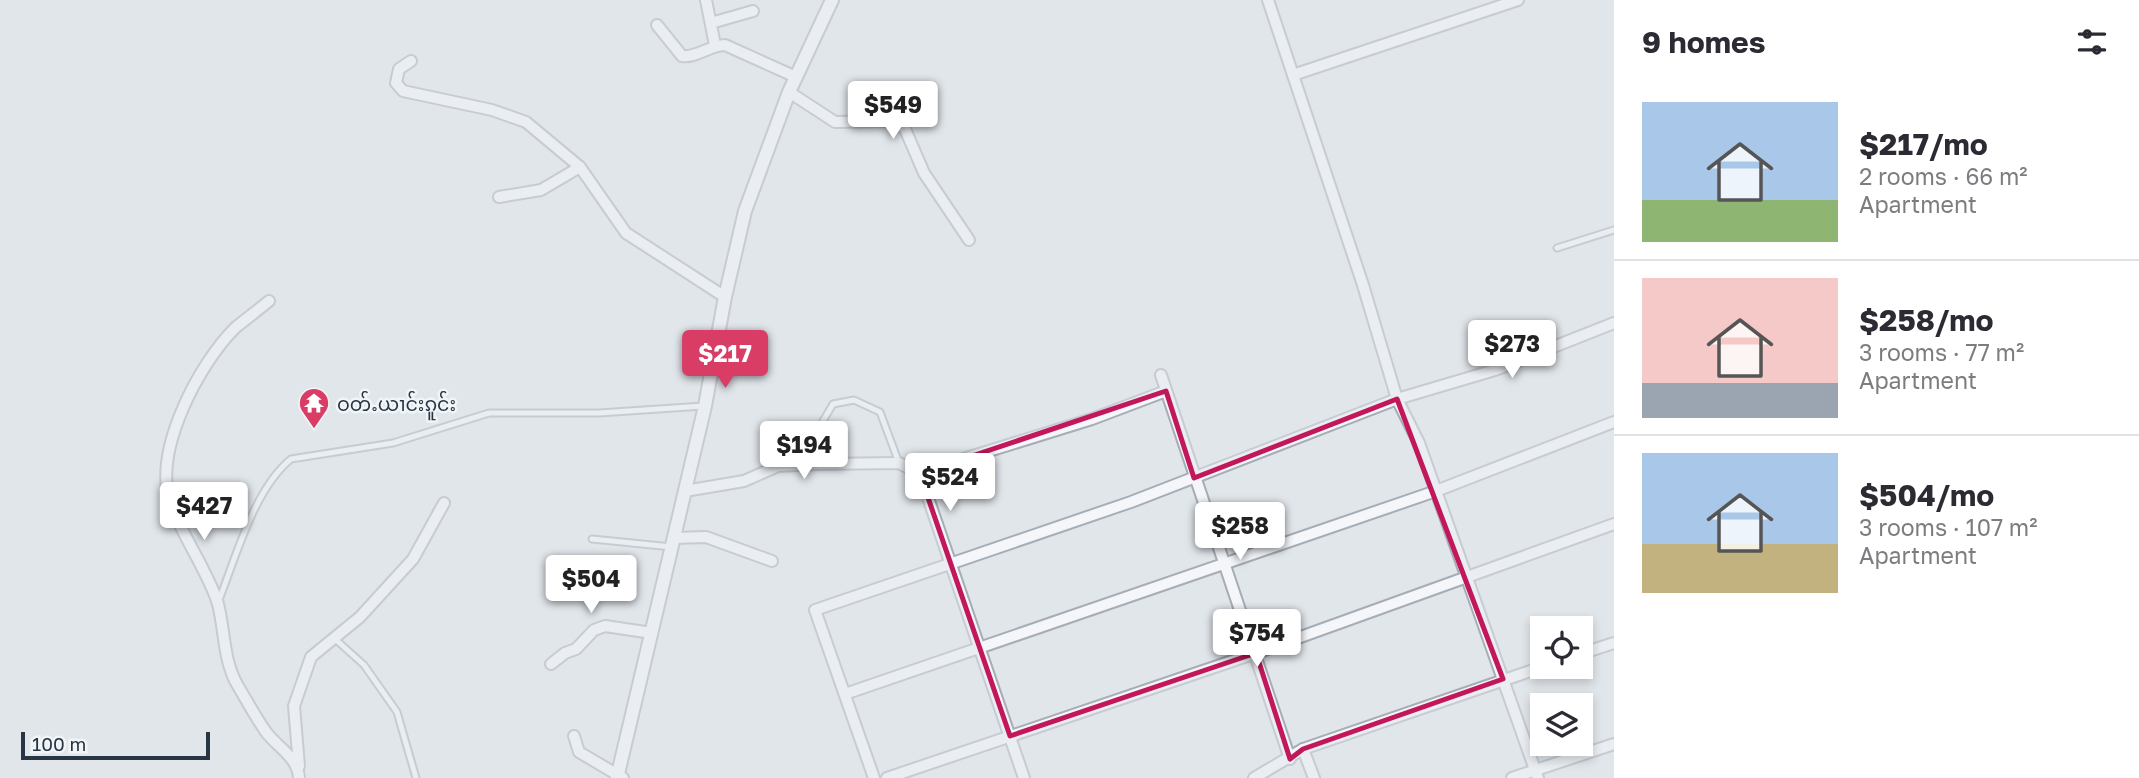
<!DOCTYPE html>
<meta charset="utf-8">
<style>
:root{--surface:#fff;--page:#f7f7f7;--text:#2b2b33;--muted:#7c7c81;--line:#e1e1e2;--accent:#d93d66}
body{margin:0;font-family:"Golos Text","Noto Sans Myanmar",sans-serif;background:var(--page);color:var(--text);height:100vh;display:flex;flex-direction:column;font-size:26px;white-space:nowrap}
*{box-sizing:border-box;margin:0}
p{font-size:23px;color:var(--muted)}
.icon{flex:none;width:38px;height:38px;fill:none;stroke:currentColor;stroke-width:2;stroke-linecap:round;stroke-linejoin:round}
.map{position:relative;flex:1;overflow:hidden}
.panel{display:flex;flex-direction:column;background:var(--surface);width:525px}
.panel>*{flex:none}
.fabs{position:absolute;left:1530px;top:616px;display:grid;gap:14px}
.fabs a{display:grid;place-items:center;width:63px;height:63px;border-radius:0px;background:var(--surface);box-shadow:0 4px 10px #0003;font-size:35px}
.scale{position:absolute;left:21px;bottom:18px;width:189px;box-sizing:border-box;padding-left:7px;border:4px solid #283544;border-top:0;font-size:19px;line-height:24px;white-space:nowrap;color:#283544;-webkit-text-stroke:5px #f1f5f8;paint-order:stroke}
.price{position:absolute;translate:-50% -60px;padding:0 16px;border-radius:7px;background:#fff;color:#222;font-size:23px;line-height:46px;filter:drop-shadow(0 2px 4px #0008)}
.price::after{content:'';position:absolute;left:50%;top:42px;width:21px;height:16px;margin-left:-10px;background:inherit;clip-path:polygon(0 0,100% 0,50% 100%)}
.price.selected{background:var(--accent);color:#fff}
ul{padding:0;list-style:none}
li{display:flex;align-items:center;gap:21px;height:175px;padding:0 28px}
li+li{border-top:2px solid var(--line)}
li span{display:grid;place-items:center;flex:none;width:196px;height:140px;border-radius:0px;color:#555}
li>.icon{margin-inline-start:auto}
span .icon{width:84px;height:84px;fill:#fffc;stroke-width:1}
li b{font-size:30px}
h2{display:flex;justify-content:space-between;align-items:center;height:84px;padding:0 28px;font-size:30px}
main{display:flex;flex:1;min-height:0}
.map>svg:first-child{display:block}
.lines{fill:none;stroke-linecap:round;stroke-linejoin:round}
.service-casing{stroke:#a6adb6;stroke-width:9}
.minor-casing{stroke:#a6adb6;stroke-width:14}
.tertiary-casing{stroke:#a6adb6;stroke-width:16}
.service{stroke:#f4f6f9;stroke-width:5}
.minor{stroke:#f4f6f9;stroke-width:10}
.tertiary{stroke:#f4f6f9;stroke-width:12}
.marked{fill:none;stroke:#c2185b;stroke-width:5;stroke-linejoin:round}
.labels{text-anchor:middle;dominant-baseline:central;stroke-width:5;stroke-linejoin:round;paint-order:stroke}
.poi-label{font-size:19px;fill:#283544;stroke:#f1f5f8;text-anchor:start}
</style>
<main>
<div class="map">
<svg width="1614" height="778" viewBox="0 0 1614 778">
<rect width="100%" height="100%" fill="#e1e6eb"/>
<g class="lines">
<g class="service-casing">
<g id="service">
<polyline points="1557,248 1614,230"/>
<polyline points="819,464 823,421 833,404 854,400 880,412 899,463"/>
<polyline points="592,539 672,547"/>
<path d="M219 600C236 557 254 489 291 459L393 443 489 413H599L703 406"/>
<polyline points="334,638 364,665 397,712 416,778"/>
</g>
</g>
<g class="minor-casing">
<g id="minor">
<polyline points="706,0 715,45"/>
<polyline points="1268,0 1363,285 1397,399 1419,443 1538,778"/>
<polyline points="711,23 753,11"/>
<path d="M657 25 682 56C697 58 710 45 725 45L796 77"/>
<polyline points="411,61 399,69 396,83 403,91 492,110 526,122 580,167 626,233 725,297"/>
<polyline points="1293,75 1518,0"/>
<polyline points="789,92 835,122 895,121 905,129 924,173 969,240"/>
<polyline points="499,197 541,190 580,167"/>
<path d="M269 301C258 310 246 319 235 328 199 364 153 450 170 502 182 536 209 573 218 604 225 631 223 661 238 686 247 701 256 718 266 732 277 747 298 757 299 778"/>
<polyline points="1161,375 1290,759"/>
<polyline points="685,491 744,481 778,466 819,464 899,463 926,477"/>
<polyline points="674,538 706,537 772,561"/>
<polyline points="1580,654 1614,643"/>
<polyline points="551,664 565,653 576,649 594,630 605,626 652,633"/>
<polyline points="845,694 1436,491 1614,422"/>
<polyline points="574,736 579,752 623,778"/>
<polyline points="1303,749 1314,778"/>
<polyline points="299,766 294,706 311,657 360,617 413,559 444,503"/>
<polyline points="874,778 815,610 1131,502 1397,399 1495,370 1614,323"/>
<polyline points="887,778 1256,653 1614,524"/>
<polyline points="1024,778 924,486 932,471 963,459 1092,419 1166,391"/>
<polyline points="1254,778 1303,749 1542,667"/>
<polyline points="1512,778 1614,744"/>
</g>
</g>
<g class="tertiary-casing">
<polyline id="tertiary" points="617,778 705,406 725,297 745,211 789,92 832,0"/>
</g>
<use href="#service" class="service"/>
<use href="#minor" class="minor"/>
<use href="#tertiary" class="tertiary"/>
</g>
<path d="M0 0H1614V778H0ZM1166 391 1194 478 1397 399 1503 679 1303 749 1290 759 1256 653 1010 736 924 486 932 471 963 459Z" fill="#e1e6eb" fill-opacity=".55" fill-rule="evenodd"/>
<path class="marked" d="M1166 391 1194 478 1397 399 1503 679 1303 749 1290 759 1256 653 1010 736 924 486 932 471 963 459Z"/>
<defs>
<g id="temple-pin" transform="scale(1.575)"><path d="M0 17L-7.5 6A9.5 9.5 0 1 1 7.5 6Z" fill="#d93d66" stroke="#f1f5f8"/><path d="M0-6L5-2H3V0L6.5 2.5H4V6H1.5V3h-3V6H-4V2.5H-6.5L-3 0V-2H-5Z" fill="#fff"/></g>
</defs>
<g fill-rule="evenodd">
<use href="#temple-pin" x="314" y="403"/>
</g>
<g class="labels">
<g class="poi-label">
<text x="337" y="403">ဝတ်ႉယၢင်းၵူင်း</text>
</g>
</g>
</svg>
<div class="fabs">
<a><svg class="icon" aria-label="locate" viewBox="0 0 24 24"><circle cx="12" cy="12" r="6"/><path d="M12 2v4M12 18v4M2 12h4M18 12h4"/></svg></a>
<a><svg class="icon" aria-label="layers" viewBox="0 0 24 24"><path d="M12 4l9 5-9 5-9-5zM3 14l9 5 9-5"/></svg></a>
</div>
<div class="scale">100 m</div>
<b class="price" style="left:893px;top:141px">$549</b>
<b class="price" style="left:1512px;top:380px">$273</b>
<b class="price selected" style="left:725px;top:390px">$217</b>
<b class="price" style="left:804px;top:481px">$194</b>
<b class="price" style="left:950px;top:513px">$524</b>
<b class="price" style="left:204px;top:542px">$427</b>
<b class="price" style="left:1240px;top:562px">$258</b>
<b class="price" style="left:591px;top:615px">$504</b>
<b class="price" style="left:1257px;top:669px">$754</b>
</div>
<section class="panel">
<h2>9 homes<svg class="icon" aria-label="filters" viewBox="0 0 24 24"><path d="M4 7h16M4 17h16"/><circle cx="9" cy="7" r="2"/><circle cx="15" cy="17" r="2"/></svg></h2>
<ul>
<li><span style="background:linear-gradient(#a9c7e8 70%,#8fb573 0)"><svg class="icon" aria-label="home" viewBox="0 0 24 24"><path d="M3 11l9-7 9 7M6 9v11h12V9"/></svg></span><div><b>$217/mo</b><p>2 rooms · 66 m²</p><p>Apartment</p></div></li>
<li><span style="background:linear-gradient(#f6c9c9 75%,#9aa5b1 0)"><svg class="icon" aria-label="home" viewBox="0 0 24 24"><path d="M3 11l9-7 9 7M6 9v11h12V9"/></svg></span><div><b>$258/mo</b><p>3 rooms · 77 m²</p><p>Apartment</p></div></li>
<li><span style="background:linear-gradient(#a9c7e8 65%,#c2b280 0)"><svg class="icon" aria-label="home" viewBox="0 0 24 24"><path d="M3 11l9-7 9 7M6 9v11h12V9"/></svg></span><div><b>$504/mo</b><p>3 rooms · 107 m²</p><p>Apartment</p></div></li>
</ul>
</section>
</main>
